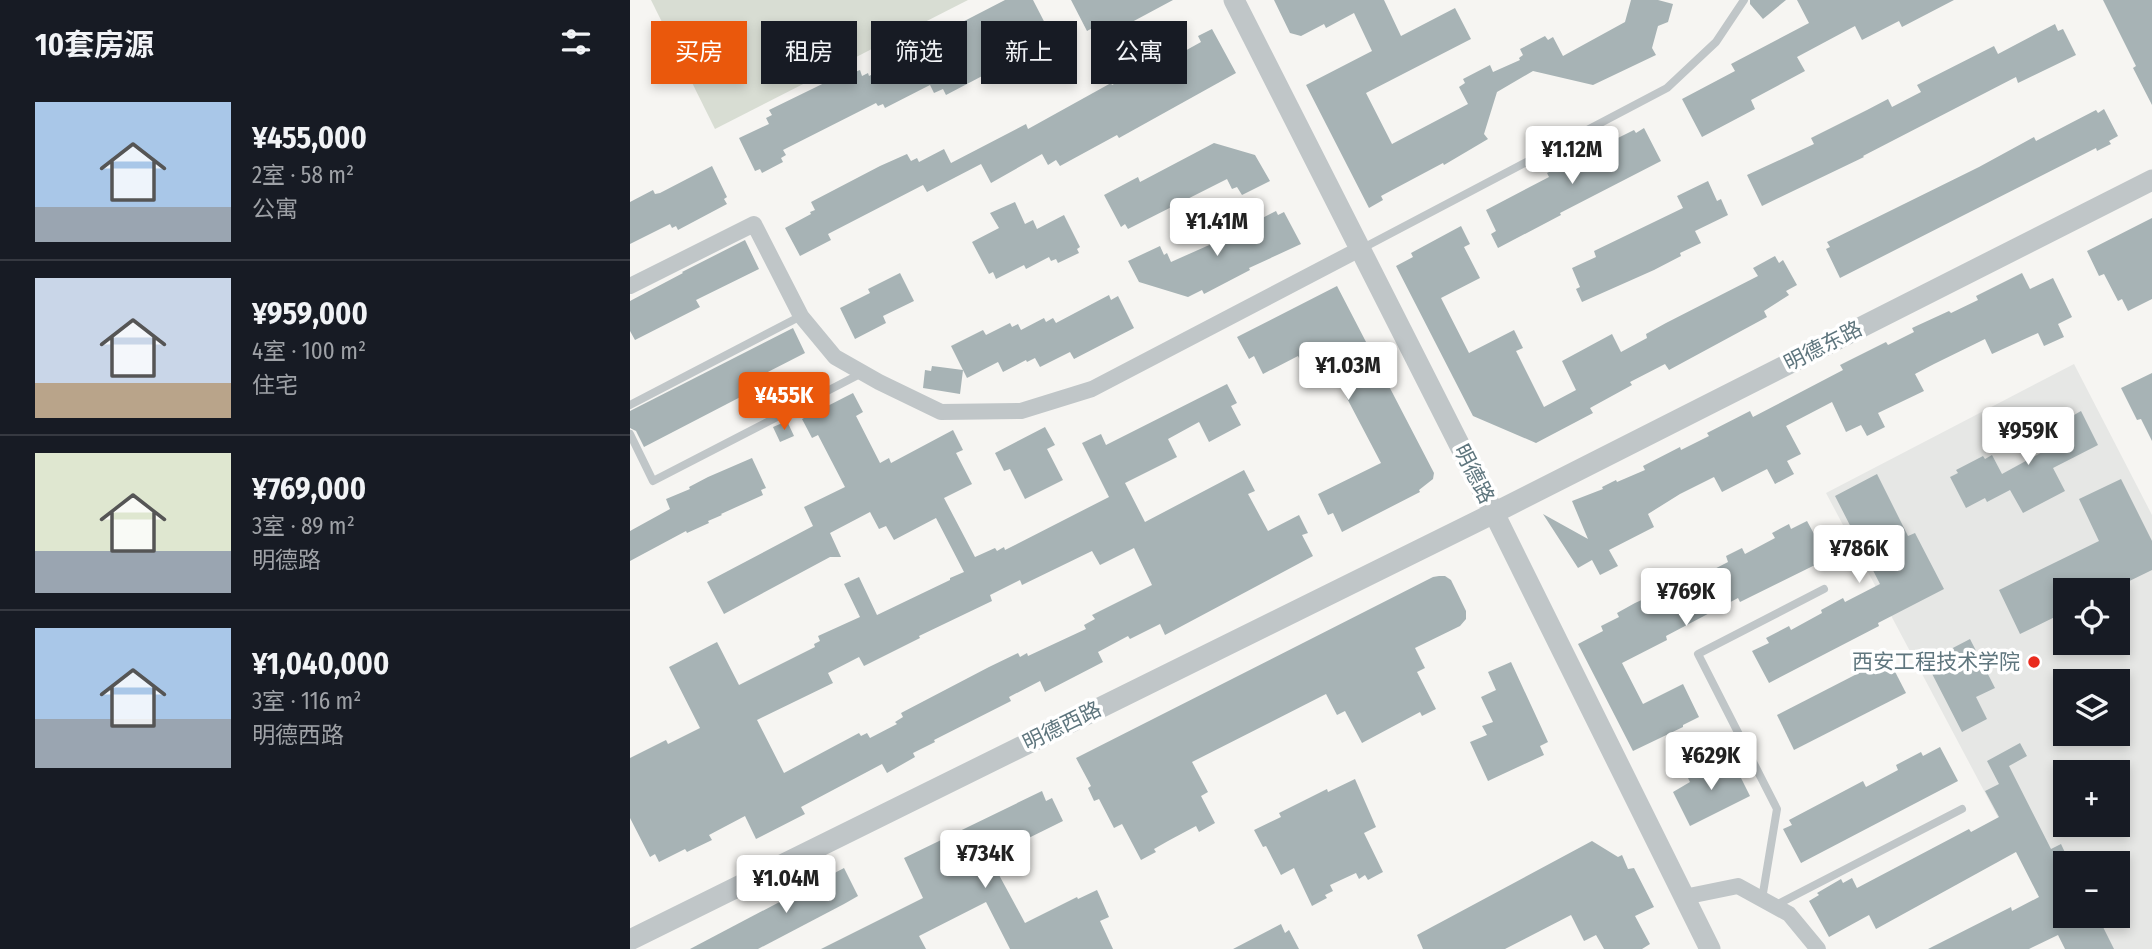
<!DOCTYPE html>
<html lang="zh">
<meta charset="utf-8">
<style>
:root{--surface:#171b24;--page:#242831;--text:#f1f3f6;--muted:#9ea1a6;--line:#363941;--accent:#ea580c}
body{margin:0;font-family:"Fira Sans Condensed","Noto Sans SC",sans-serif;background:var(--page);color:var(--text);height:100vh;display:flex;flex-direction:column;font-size:26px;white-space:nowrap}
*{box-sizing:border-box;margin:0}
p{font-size:23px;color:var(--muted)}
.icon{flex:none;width:38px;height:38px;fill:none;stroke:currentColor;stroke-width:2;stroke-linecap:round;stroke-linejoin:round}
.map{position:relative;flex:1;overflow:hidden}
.drawer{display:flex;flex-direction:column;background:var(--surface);width:630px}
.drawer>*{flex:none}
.hud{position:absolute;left:21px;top:21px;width:665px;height:63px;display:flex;gap:14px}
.buttons{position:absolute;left:1423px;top:578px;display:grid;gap:14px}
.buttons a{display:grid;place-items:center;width:77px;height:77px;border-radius:0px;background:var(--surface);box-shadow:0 4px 10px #0003;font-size:35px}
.price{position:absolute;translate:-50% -60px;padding:0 16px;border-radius:7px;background:#fff;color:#222;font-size:23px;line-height:46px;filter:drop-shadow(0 2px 4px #0008)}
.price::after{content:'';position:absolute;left:50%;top:42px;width:21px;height:16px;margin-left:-10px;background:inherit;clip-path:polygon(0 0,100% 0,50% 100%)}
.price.active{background:var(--accent);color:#fff}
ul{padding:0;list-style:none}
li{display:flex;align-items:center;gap:21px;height:175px;padding:0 35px}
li+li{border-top:2px solid var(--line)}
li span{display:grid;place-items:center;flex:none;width:196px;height:140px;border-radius:0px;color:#555}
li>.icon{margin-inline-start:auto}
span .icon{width:84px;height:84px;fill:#fffc;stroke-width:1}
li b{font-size:30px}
h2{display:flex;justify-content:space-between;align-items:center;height:84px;padding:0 35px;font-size:30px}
.pill{padding:0 24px;border-radius:0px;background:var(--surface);box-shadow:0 4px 10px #0003;font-size:24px;line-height:63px}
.pill.active{background:var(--accent);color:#fff}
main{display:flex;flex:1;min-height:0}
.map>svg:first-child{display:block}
.built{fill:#e6e7e5;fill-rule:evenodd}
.green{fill:#d8ddd3}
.building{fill:#a7b3b5;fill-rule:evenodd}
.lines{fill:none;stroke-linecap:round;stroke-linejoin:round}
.service{stroke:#c0c6c8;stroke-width:8}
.minor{stroke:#c0c6c8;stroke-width:16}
.tertiary{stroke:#c0c6c8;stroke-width:21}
.poi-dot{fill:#e92b1e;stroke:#fff;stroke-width:2.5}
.labels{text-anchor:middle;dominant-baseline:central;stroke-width:7;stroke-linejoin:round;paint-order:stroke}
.street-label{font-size:21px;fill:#5f767e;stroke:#fff}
.poi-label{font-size:21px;fill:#5f767e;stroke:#fff;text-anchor:end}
</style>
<main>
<section class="drawer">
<h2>10套房源<svg class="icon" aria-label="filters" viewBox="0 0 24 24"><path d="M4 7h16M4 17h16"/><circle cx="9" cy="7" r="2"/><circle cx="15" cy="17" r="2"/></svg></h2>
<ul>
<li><span style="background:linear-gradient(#a9c7e8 75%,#9aa5b1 0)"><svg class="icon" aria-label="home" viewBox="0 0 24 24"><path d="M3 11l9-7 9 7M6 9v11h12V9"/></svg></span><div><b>¥455,000</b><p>2室 · 58 m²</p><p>公寓</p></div></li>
<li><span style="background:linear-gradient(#c9d6e8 75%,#b9a48a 0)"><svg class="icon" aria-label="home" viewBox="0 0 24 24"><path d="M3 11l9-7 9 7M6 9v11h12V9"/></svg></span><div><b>¥959,000</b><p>4室 · 100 m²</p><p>住宅</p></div></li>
<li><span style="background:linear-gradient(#dfe7d0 70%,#9aa5b1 0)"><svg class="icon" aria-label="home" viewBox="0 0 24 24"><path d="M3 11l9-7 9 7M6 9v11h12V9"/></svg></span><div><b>¥769,000</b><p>3室 · 89 m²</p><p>明德路</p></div></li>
<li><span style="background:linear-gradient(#a9c7e8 65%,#9aa5b1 0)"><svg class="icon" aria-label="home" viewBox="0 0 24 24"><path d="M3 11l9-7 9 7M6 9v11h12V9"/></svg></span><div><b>¥1,040,000</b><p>3室 · 116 m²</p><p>明德西路</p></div></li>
</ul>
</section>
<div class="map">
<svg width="1522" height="949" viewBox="0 0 1522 949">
<rect width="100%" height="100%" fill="#f6f5f2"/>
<path class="built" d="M1444 364 1522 515V949H1438L1196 493ZM1435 590H1488V642H1435ZM1435 681H1488V733H1435ZM1435 772H1488V824H1435ZM1435 863H1488V915H1435Z"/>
<polygon class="green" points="21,0 338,0 85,129"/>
<g class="building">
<polygon points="375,0 403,0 419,31 411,35 415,43 316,95 313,89 304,93 300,85 255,108 253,104 248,106 246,103 153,150 156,155 151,158 153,162 132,173 130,169 125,171 109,138 139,124 136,118 142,115 139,110 223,69 225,72 230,70 232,76 238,73 239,76 286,52 284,47"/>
<polygon points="441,0 543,0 474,37 468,25 457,31"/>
<polygon points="644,0 754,0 771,36 825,8 841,39 736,93 762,144 838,104 829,87 835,83 833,79 860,65 863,72 890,60 889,58 893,55 890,49 915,36 918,40 923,37 933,56 995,22 1001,0 1028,0 1043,4 1038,22 1028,26 1022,48 1026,55 963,85 903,71 867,92 854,134 858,139 814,165 813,163 751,196 753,200 739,208 676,85 742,51 724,13 696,28 694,24 671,36 660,33"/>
<polygon points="1120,0 1156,0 1133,19 1120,4"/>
<polygon points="1167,0 1324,0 1272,27 1269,21 1232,40 1225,26 1167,57 1175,71 1121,100 1125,109 1072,137 1052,99 1105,71 1101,64 1179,23"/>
<polygon points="1473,0 1522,0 1522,105 1503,68 1506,66"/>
<polygon points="1425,24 1428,31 1433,29 1446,55 1388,83 1386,77 1233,156 1234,157 1132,206 1117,175 1184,144 1181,138 1237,110 1258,99 1262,107 1291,92 1287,85 1364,46 1368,54"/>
<polygon points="582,29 606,73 489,138 487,135 430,166 426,160 418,165 412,154 361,183 351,164 297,192 293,185 198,234 201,240 170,256 155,228 181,214 180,212 185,210 181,202 250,166 277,154 281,161 287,158 289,162 314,149 321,163 396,124 398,129 481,83 482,85 513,69 515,73 571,42 568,36"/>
<polygon points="1474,109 1488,136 1479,141 1481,144 1467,151 1466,148 1210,278 1196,249 1200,247 1197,242 1349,167 1404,137 1406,141 1466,110 1468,113"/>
<polygon points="1014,128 1031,161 930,213 931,215 868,248 861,234 866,231 856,210 919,177 917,173 1004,130 1006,133"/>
<polygon points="584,143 625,155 640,181 612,195 607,187 602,189 597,179 498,229 495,224 491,227 474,195 508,177 510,182"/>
<polygon points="82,166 97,197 94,199 97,204 48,230 46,226 42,228 40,224 0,244 0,202 23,190 25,194 30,193"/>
<polygon points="1078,181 1087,201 1091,199 1098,215 1065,231 1071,243 1050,253 1051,256 1024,270 952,302 946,289 950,287 942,268 966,257 964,251 1053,208 1047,196"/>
<polygon points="385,202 395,224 403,220 407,229 434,215 450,247 447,249 449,253 428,263 426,259 421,261 419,257 396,269 394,265 366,279 363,272 359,274 342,242 369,228 360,213"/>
<polygon points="646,211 648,215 654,212 671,244 619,268 620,270 574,294 572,290 558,297 509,282 498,261 530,246 534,255 537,253 541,262 586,242"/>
<polygon points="1522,218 1522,299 1498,311 1492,299 1488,301 1474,274 1469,276 1457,251"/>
<polygon points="831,226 840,244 834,247 850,278 811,298 839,353 884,330 893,348 886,351 914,407 946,390 932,361 982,334 991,352 1017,338 1016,334 1036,323 1128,276 1123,268 1145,256 1149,263 1153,260 1167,285 1156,291 1159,295 1134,311 1137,317 1039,370 1035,364 1000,382 1002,385 960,408 963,413 906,443 843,416 766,266 783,257 781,253"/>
<polygon points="115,240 129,269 66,300 70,307 5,340 0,331 0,301 53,273 52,272"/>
<polygon points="270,273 284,301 253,316 256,323 225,339 210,308 240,293 238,289"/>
<polygon points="1392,273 1400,289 1423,278 1442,317 1428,324 1434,337 1414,346 1408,333 1362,354 1355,339 1304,364 1285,374 1294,391 1248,413 1255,427 1237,436 1231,425 1216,432 1202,402 1156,426 1171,454 1157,461 1164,474 1145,484 1137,469 1092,492 1084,477 1050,494 1018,514 1024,527 979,550 988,566 970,575 962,560 948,568 913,514 958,539 942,501 973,489 972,487 986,480 987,482 1015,470 1013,466 1050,447 1051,450 1079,436 1077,433 1120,411 1123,417 1213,370 1210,365 1256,342 1258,345 1284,332 1282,328 1319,311 1321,313 1348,300 1346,296"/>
<polygon points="707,286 804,473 803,479 789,490 790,492 712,532 703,513 698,515 688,494 751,463 700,366 679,377 668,356 633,374 624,356 619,359 607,337"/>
<polygon points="479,295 481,300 488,296 504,328 444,359 440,352 410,367 405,358 397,362 396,360 373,372 368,362 337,378 321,346 353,330 356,335 380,323 382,327 388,324 391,330 414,318 416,322 423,318 426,323"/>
<polygon points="163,328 175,353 118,382 122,391 14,447 6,431 0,428 0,411"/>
<polygon points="302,366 333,370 330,394 293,388 295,370 301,371"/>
<polygon points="1522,373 1522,441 1511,419 1507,420 1491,388"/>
<path d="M597 384 607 403 601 406 611 425 579 442 569 422 538 439 547 457 495 483 515 522 614 470 625 491 618 494 638 531 669 515 678 533 672 535 683 556 535 635 530 624 500 639 498 636 468 652 473 662 415 692 410 681 379 697 381 701 304 740 305 742 283 753 285 757 257 773 252 764 171 807 175 814 126 839 115 816 79 835 82 840 57 852 55 849 29 862 25 854 20 857 0 818V758L36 740 38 744 70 728 39 667 87 642 109 685 185 647 184 644 190 641 188 636 230 617 214 584 229 577 247 615 320 580V578L334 572 306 518 264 540 256 526 249 529 240 512 200 533 211 557H200L94 614 77 582 183 526 174 507 215 487 188 435 182 438 172 419 223 393 233 412 226 416 250 463 259 458 261 463 323 430 333 450 326 453 342 484 314 498 345 557 365 548 367 551 374 547 375 550 479 497 452 443 471 434 476 445ZM504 548 522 585 462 615 465 619 454 625 456 629 398 656 397 653 390 657 388 653 359 667 271 713 273 717 265 722 267 724 240 738 237 733 231 736 229 733 154 773 127 720 203 683 198 673 229 657 234 666 290 638 289 636 362 601 360 595 390 580 392 585 462 551 470 565Z"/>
<polygon points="1442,411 1444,415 1451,411 1468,445 1423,468 1435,491 1393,513 1380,490 1357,502 1355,498 1336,508 1320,477 1328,473 1326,470 1353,456 1355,459 1362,455 1372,474 1416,450 1407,433 1419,427 1417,423"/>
<polygon points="157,421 164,436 150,442 143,427"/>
<polygon points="415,427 425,445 417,449 433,480 395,499 380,469 374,471 365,453"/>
<polygon points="122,458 136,488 131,490 133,495 91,514 92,515 78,521 79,523 57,533 56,531 0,561 0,531 40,509 36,499 60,489 59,487 78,477"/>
<polygon points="1247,474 1278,536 1285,533 1314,589 1248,623 1249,626 1139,683 1122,651 1139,643 1136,638 1159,626 1161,630 1192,613 1191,610 1213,598 1215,602 1250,584 1205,496"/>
<polygon points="1491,479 1522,541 1522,570 1481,590 1435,590 1435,612 1390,634 1369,590 1469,541 1449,499"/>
<polygon points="1177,521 1195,554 1185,560 1187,564 1110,602 1108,598 1036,636 1037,640 992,663 1013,704 1053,684 1069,717 1053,725 1053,727 1003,751 948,644 973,631 971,626 989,617 987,613 1005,603 1016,598 1018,602 1051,585 1049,581 1066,572 1069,577 1098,562 1096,556 1112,548 1115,554 1145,538 1142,533 1159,524 1161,529"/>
<polygon points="809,576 815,576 821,580 836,611 836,619 830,626 785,648 795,668 787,672 806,709 792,716 790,712 732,743 715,711 707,715 696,694 562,762 578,792 571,796 585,823 569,832 566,826 538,841 524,849 526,852 511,860 492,824 484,828 469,799 464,801 458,788 461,786 446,758 803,577"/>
<polygon points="1340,639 1365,688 1346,697 1357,719 1332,732 1296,662"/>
<polygon points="1258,658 1276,693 1164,750 1147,715"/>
<polygon points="881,662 918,742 910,746 914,755 858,781 840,742 857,735 852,726 863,722 851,697 866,690 858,672"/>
<polygon points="1390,743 1397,756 1379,766 1421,849 1431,844 1440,863 1435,863 1435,915 1467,915 1484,949 1435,949 1428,935 1399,949 1298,949 1381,907 1382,911 1409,897 1386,852 1246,929 1239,915 1199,937 1179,901 1189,895 1187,893 1211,879 1213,883 1222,878 1227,888 1339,829 1341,832 1369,817 1355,791 1369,784 1357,761"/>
<polygon points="1310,747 1328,781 1171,863 1153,829 1162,825 1159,820 1233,781 1236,787 1268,770 1266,765 1291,752 1293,756"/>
<polygon points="1102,760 1120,796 1060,826 1043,792 1060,782 1058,778 1083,765 1085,769"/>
<polygon points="725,779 746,827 734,833 753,872 738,880 735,875 729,879 726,873 700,885 703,891 695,895 697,898 682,906 664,868 651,875 636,846 633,847 624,830 651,817 649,813 697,789 698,792"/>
<polygon points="412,791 416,801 422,798 433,821 366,854 368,859 362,862 395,923 447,897 448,899 467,890 479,917 470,921 483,949 380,949 356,902 289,936 296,949 191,949 293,898 274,858"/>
<polygon points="962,841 988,857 992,855 998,869 1004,868 1024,907 1005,916 1020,944 1012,949 974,949 966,935 954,941 941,915 875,949 793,949 787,935"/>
<polygon points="214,868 228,896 214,904 128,949 60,949"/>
<polygon points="651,924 655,933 659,930 669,949 603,949"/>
</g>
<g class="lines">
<g class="service">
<polyline points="733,248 1037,88 1086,42 1114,0"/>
<polyline points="0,405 171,316"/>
<polyline points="0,434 23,481 232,373"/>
<polyline points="1132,899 1147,809 1068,654 1194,589"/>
<polyline points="1144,906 1332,809"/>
</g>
<g class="minor">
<polyline points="0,286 124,224 171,316 205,357 249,382 311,412 391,411 462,389 730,249"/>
<polyline points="1054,897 1108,886 1159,914 1188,949"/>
</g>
<g class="tertiary">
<polyline points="604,0 864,513 1080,949"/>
<polyline points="0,940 864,513 1522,180"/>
</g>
</g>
<circle class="poi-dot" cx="1404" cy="662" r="7"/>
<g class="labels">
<g class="street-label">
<text transform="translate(1193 346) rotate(-27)">明德东路</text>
<text transform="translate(844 474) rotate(63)">明德路</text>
<text transform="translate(432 726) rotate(-26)">明德西路</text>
</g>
<g class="poi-label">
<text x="1390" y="662">西安工程技术学院</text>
</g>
</g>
</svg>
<div class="buttons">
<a><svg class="icon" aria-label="locate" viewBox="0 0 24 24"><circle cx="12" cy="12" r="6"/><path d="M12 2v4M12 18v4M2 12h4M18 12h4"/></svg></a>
<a><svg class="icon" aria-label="layers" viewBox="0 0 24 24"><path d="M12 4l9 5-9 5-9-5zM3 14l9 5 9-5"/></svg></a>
<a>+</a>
<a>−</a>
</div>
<b class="price" style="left:942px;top:186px">¥1.12M</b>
<b class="price" style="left:587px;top:258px">¥1.41M</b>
<b class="price" style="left:718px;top:402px">¥1.03M</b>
<b class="price active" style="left:154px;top:432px">¥455K</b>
<b class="price" style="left:1398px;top:467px">¥959K</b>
<b class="price" style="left:1229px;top:585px">¥786K</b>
<b class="price" style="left:1056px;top:628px">¥769K</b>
<b class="price" style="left:1081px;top:792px">¥629K</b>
<b class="price" style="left:355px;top:890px">¥734K</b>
<b class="price" style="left:156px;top:915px">¥1.04M</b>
<div class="hud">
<a class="pill active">买房</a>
<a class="pill">租房</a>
<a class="pill">筛选</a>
<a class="pill">新上</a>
<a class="pill">公寓</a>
</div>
</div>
</main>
